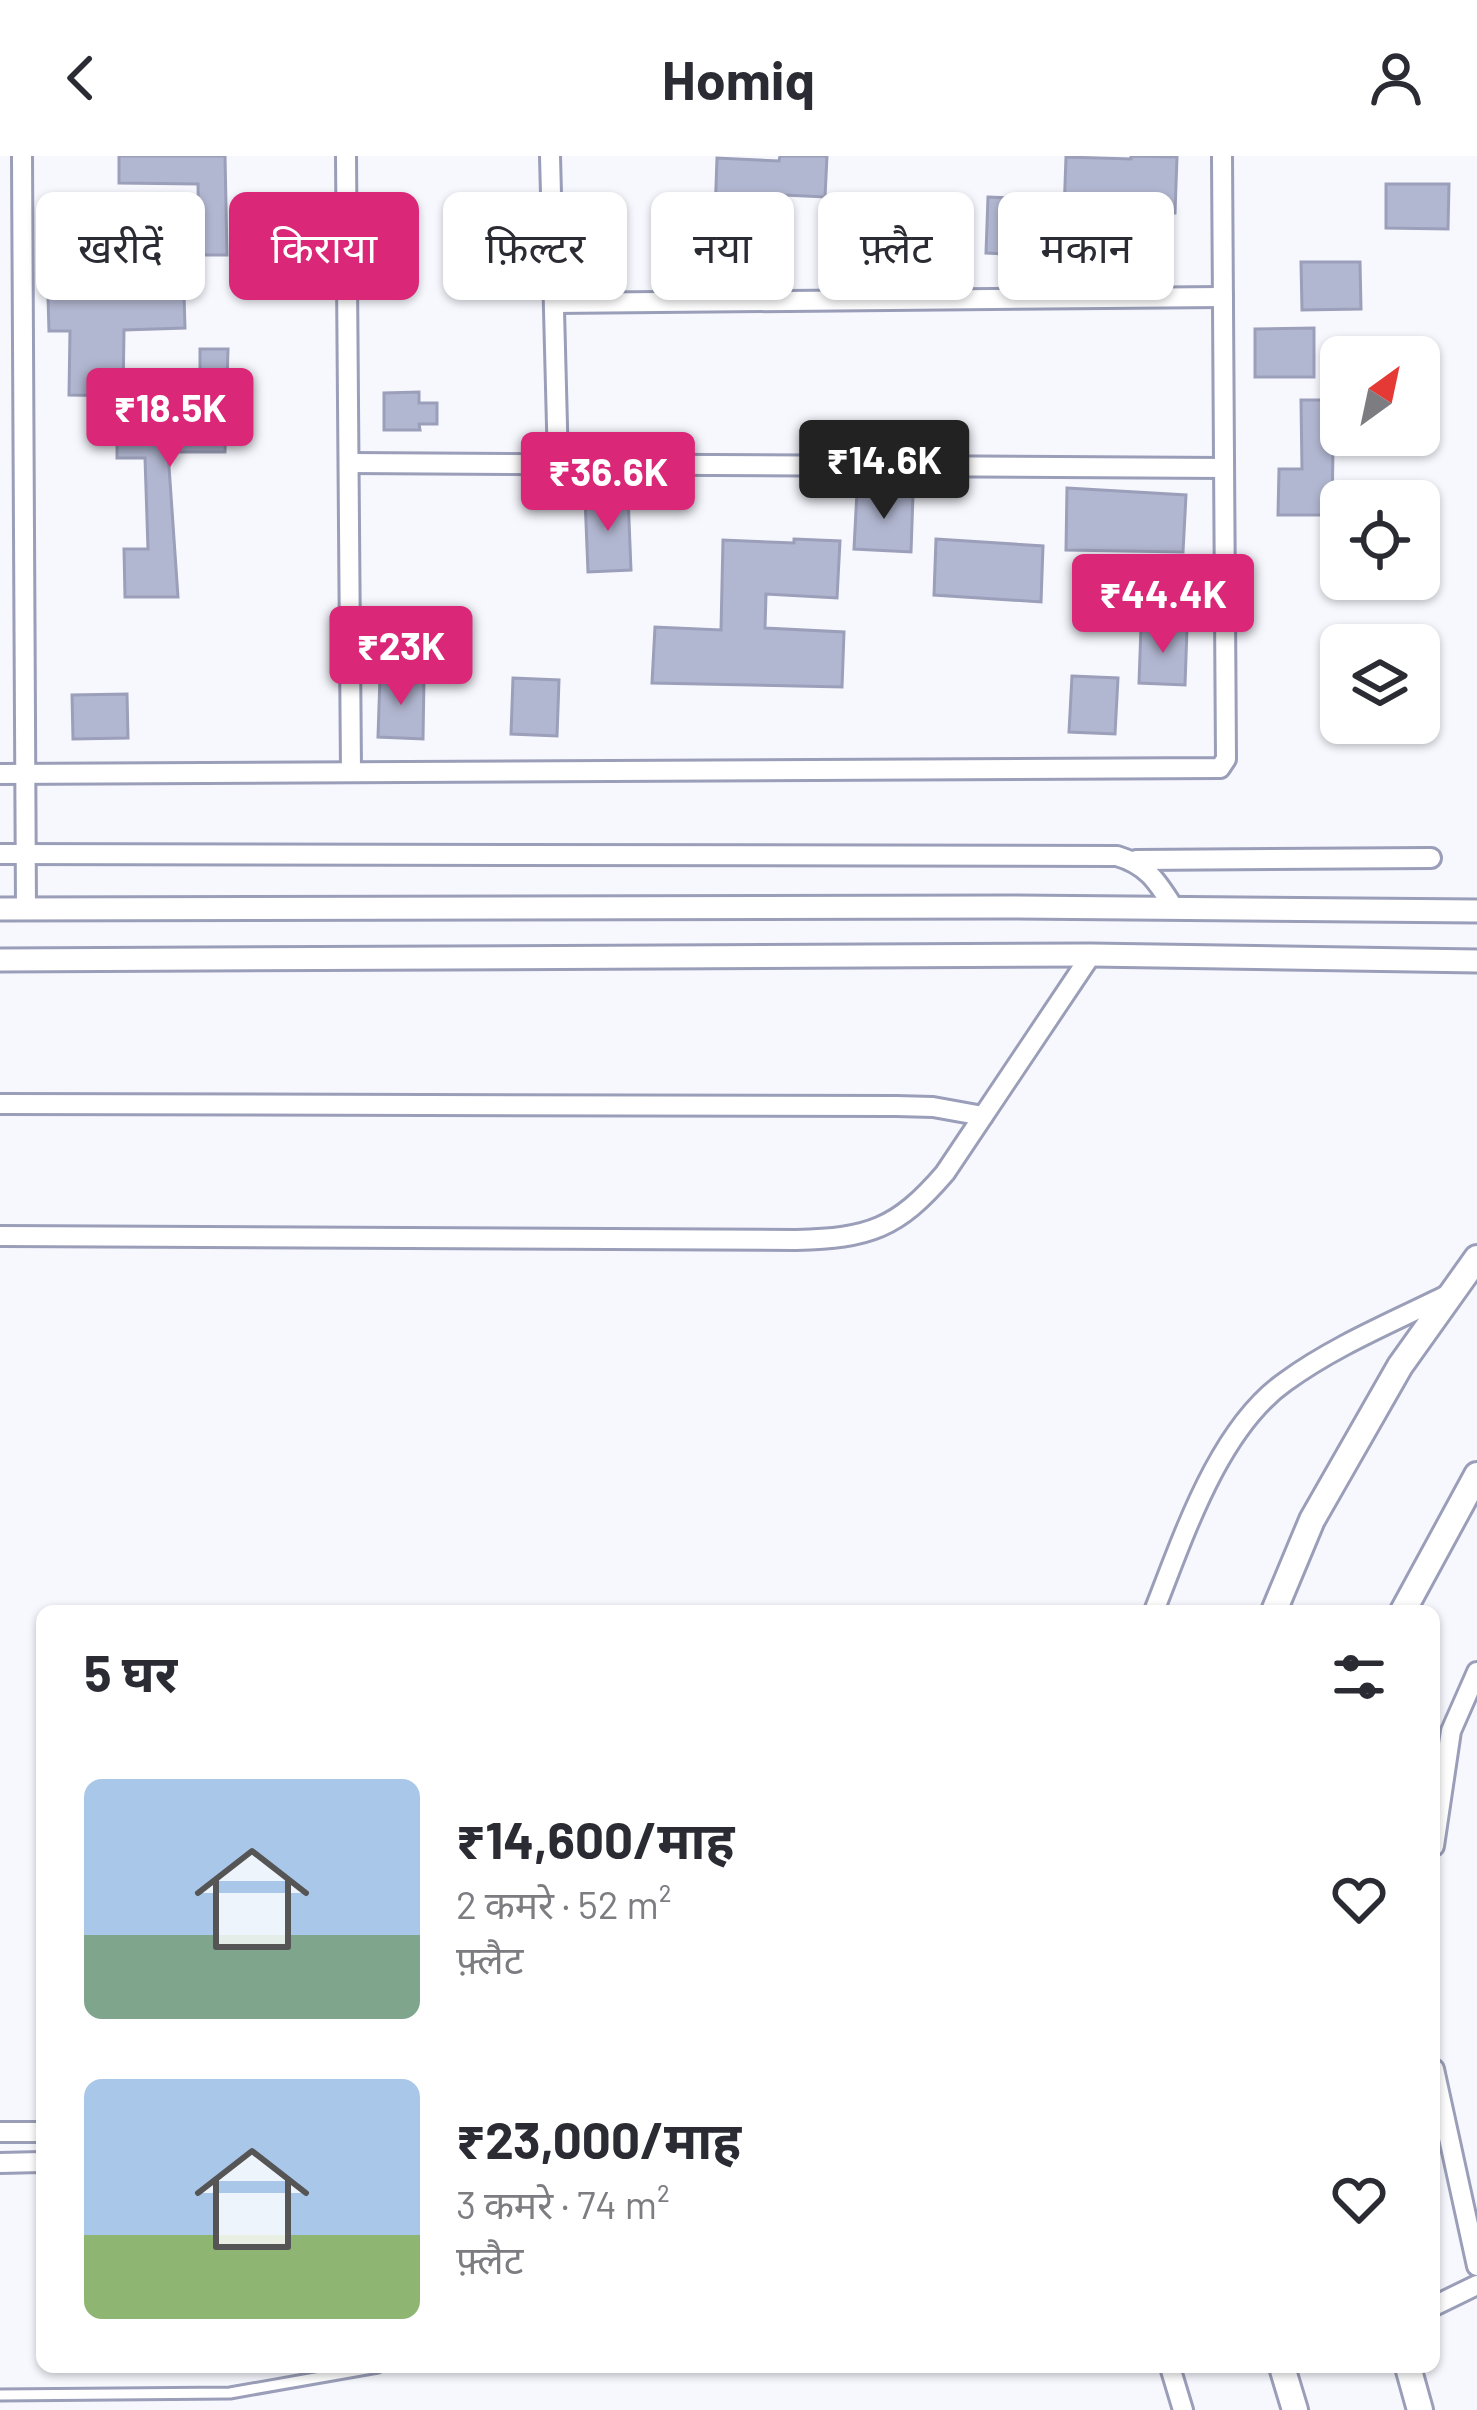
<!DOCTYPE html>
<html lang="hi">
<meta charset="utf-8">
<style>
:root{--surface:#fff;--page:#f2f2f3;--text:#2b2b33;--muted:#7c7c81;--accent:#db2777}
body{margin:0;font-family:Barlow,"Noto Sans Devanagari",sans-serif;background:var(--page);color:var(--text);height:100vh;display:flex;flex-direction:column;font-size:45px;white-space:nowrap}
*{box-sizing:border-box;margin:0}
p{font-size:39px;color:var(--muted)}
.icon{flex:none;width:66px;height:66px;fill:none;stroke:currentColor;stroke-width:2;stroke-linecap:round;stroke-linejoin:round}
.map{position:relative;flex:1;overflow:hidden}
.panel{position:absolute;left:36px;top:1449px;width:1404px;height:768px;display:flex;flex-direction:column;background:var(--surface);border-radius:18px;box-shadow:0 3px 9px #0004}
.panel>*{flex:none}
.guide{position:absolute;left:36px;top:36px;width:1407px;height:108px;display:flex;gap:24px}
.needle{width:78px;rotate:33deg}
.fabs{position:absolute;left:1320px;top:180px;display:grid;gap:24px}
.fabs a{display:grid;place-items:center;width:120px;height:120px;border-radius:18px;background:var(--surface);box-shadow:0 3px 9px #0004;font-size:60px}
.price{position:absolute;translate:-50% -102px;padding:0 27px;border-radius:12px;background:var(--accent);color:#fff;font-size:39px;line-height:78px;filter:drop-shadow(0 3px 6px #0008)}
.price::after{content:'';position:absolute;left:50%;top:72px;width:36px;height:27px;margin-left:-18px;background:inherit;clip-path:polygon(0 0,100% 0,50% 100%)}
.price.selected{background:#222;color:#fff}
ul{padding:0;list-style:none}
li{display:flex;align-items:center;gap:36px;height:300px;padding:0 48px}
li span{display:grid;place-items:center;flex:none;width:336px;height:240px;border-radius:18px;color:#555}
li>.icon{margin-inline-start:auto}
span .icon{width:144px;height:144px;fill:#fffc;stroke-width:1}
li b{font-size:51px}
h2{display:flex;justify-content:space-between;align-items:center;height:144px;padding:0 48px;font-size:51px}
.chip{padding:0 42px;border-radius:18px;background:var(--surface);box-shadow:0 3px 9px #0004;font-size:42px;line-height:108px}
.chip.selected{background:var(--accent);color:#fff}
header{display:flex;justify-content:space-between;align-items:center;height:156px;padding:0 48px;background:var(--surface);font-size:54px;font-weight:700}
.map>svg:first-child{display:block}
.building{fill:#b2b7d1;stroke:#9b9fb9;stroke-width:3}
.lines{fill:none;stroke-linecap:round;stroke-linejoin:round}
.service-casing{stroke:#9a9eb8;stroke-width:15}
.minor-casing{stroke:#9a9eb8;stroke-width:24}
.tertiary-casing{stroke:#9a9eb8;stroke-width:27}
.secondary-casing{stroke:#9a9eb8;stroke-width:30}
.service{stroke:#fff;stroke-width:9}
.minor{stroke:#fff;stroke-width:18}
.tertiary{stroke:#fff;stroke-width:21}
.secondary{stroke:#fff;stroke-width:24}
</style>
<header><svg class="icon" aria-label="back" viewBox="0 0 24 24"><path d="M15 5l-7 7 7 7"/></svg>Homiq<svg class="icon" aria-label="person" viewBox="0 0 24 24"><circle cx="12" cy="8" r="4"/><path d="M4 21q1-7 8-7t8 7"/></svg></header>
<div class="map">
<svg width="1477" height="2254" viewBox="0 0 1477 2254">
<rect width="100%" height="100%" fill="#f7f8fe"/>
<g class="building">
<polygon points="119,0 225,0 227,99 199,99 198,28 119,27"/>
<polygon points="780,0 827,0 825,41 762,38 761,61 715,59 717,2 779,5"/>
<polygon points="1131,0 1177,1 1175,57 1064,57 1066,1 1131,3"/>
<polygon points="1386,28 1449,28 1448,73 1386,72"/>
<polygon points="988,41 1034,43 1032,99 986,97"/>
<polygon points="66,47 123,51 119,107 183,105 185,172 124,174 123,240 69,239 70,175 49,175 47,108 62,108"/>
<polygon points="1301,106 1360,106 1361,153 1302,154"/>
<polygon points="1314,172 1314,221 1255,221 1255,173"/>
<polygon points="200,193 228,193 225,296 168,296 178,441 125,441 124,393 148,393 145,302 117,302 117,253 195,253 195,247 200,247"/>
<polygon points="419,236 419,247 437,247 437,268 419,268 420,274 384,274 384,237"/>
<polygon points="1301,244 1341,244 1341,292 1333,292 1332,359 1278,359 1279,313 1302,313"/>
<polygon points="1067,332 1186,339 1183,396 1066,394"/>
<polygon points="857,335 913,339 911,396 854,393"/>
<polygon points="628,340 631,414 588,416 585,342"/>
<polygon points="794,383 840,385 837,442 766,438 765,472 844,476 842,531 652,527 655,471 721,474 723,384 794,387"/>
<polygon points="936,383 1043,390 1041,446 934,439"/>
<polygon points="1141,471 1187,473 1185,529 1139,527"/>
<polygon points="1072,520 1118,522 1115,578 1069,576"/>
<polygon points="380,521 424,522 423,583 378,581"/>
<polygon points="513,522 559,524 557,580 511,578"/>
<polygon points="127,538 128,582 73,583 72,539"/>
</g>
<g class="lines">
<g class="service-casing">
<polyline id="service" points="0,2239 230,2237 378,2211"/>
</g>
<g class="minor-casing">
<g id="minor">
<polyline points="22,0 26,753"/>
<polyline points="346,0 351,616"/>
<polyline points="550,0 558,308"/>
<polyline points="554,147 1223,141"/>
<polyline points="349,307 1224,312"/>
<polyline points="0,618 1220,612 1226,603 1222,0"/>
<path d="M0 698 1117 700C1148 709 1158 727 1174 752"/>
<polyline points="1136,704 1431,702"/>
<polyline points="0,948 896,950 933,951 983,960"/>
<path d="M0 1080 796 1084C869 1082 897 1073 945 1017L1091 799"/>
<path d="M1154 1455C1183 1382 1218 1273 1285 1226 1334 1190 1393 1166 1447 1139"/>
<polyline points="1434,1690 1451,1575 1477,1516"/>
<polyline points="1434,1913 1477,2110"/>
<polyline points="0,1976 42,1976"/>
<polyline points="0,2007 42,2006"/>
<polyline points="1434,2150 1477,2129"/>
<polyline points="1170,2211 1183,2254"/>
</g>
</g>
<g class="tertiary-casing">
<g id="tertiary">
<polyline points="0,753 1008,751 1477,755"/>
<polyline points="0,804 1091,799 1477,805"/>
</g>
</g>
<g class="secondary-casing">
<g id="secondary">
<polyline points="1274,1455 1312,1364 1400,1210 1477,1102"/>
<polyline points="1403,1455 1477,1319"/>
<polyline points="1282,2211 1295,2254"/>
<polyline points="1408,2211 1420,2254"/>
</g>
</g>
<use href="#service" class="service"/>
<use href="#minor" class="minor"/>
<use href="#tertiary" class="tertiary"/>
<use href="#secondary" class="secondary"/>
</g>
</svg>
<div class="fabs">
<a><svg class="needle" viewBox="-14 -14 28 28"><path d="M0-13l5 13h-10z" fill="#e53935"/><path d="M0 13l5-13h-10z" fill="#7c7c81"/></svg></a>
<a><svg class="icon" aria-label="locate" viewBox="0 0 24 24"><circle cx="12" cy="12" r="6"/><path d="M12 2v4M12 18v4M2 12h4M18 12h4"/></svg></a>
<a><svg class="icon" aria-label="layers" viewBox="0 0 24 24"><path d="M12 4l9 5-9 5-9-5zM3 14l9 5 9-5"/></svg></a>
</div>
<b class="price" style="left:170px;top:314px">₹18.5K</b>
<b class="price selected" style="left:884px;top:366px">₹14.6K</b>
<b class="price" style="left:608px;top:378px">₹36.6K</b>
<b class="price" style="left:1163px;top:500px">₹44.4K</b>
<b class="price" style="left:401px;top:552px">₹23K</b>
<div class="guide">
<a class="chip">खरीदें</a>
<a class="chip selected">किराया</a>
<a class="chip">फ़िल्टर</a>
<a class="chip">नया</a>
<a class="chip">फ़्लैट</a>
<a class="chip">मकान</a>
</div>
<section class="panel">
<h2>5 घर<svg class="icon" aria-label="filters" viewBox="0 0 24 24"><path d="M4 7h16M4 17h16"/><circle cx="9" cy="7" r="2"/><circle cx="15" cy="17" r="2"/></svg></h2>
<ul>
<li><span style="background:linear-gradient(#a9c7e8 65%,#7fa58c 0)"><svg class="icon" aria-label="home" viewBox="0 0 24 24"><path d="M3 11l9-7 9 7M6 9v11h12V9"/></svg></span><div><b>₹14,600/माह</b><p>2 कमरे · 52 m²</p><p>फ़्लैट</p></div><svg class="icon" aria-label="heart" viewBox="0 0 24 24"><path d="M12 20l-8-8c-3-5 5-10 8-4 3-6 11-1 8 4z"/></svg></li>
<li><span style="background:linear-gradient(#a9c7e8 65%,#8fb573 0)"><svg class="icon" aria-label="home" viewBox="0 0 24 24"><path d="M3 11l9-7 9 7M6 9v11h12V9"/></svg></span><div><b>₹23,000/माह</b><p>3 कमरे · 74 m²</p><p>फ़्लैट</p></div><svg class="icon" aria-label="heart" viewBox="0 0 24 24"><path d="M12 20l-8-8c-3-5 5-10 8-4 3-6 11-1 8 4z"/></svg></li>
</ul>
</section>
</div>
